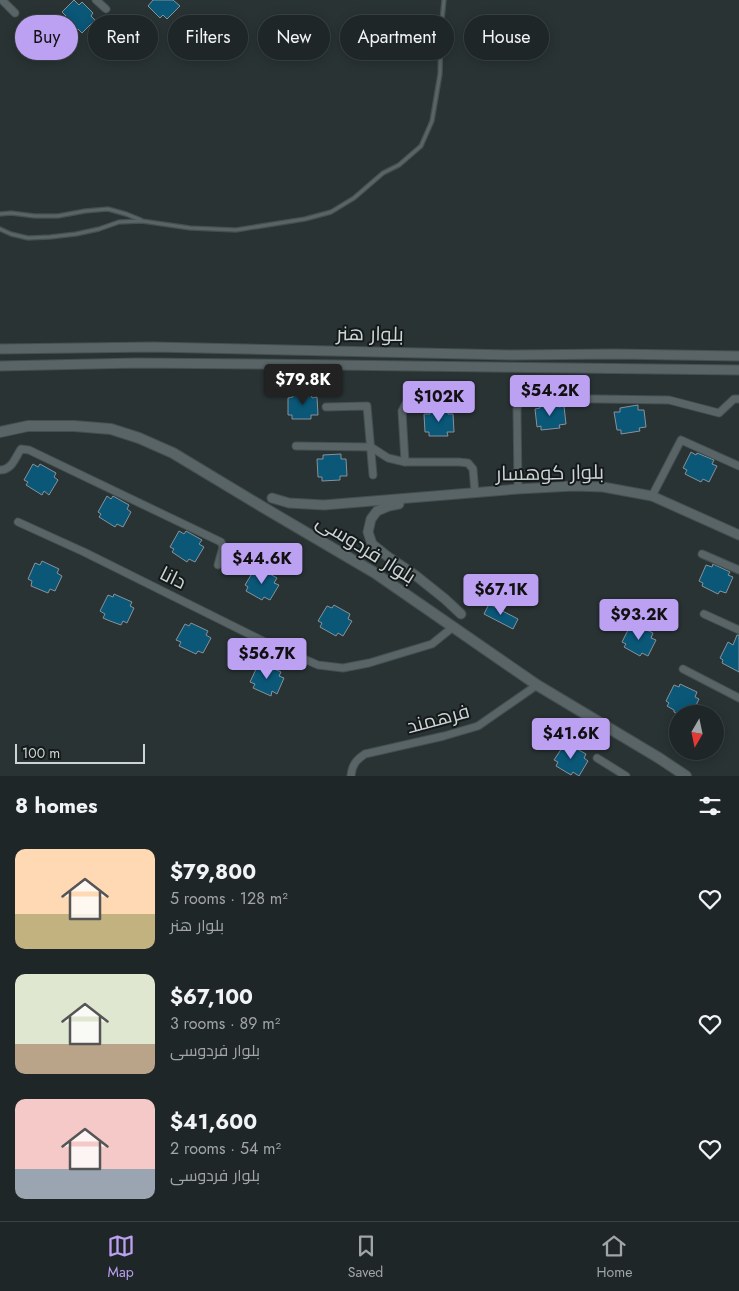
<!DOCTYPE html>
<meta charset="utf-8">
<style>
:root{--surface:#1f2627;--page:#2c3233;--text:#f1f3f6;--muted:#a1a5a7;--line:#3c4344;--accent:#bca0f2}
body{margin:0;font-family:Jost,Cairo,sans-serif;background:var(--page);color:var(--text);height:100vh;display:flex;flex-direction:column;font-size:19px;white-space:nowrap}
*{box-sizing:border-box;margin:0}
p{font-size:16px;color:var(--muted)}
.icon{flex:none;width:28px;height:28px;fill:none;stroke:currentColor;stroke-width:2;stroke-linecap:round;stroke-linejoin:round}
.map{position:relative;height:776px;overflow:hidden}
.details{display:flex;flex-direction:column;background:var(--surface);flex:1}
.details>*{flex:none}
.banner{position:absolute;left:15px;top:15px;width:710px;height:45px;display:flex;gap:10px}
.needle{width:32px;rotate:189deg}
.buttons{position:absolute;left:669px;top:705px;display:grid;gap:10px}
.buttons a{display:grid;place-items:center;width:55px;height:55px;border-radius:50%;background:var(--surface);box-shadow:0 2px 12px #0003,0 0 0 1px var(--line);font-size:25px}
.scale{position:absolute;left:15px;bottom:12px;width:130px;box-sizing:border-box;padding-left:5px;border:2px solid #ced4d5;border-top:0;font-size:14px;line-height:18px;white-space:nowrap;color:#ced4d5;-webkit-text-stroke:4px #151a1a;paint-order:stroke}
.price{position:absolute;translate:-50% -42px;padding:0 11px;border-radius:5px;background:var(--accent);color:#111;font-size:16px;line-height:32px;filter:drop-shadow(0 1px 2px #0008)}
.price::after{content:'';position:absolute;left:50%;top:30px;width:15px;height:11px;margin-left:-8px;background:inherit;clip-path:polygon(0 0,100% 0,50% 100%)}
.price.active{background:#222;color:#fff}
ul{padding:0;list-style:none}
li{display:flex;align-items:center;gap:15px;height:125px;padding:0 15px}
li span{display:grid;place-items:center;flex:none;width:140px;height:100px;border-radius:10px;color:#555}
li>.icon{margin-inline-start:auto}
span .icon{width:60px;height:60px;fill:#fffc;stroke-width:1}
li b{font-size:21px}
h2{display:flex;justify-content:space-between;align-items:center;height:60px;padding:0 15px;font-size:21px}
.tag{padding:0 18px;border-radius:22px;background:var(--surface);box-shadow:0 2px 12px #0003,0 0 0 1px var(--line);font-size:18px;line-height:45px}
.tag.active{background:var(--accent);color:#111}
.tab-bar{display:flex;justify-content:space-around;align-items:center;height:70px;border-top:1px solid var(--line);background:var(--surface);font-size:14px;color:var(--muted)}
.tab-bar a{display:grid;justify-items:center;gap:2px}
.tab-bar .active{color:var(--accent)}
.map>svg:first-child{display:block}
.building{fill:#0a5778;stroke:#889298}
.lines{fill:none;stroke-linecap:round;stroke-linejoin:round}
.service-casing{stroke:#464f50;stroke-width:5.5}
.minor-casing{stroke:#464f50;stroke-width:9}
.tertiary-casing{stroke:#464f50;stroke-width:11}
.secondary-casing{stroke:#464f50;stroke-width:12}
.service{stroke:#586465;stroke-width:3}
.minor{stroke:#586465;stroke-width:7}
.tertiary{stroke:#586465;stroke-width:9}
.secondary{stroke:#586465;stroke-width:10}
.labels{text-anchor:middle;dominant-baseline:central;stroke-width:4;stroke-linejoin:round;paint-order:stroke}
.street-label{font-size:20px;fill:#ced4d5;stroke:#151a1a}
</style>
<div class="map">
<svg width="739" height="776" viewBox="0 0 739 776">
<rect width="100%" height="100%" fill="#293334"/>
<g class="building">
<polygon points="74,0 79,5 82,2 93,13 91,16 95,20 82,33 78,29 75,32 63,19 66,16 62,12"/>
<polygon points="153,0 173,0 180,6 167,19 163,15 160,18 148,6"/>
<polygon points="311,393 312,398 317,397 318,415 311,415 311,419 292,419 292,415 288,415 288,398 293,397 293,394"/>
<polygon points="547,404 558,404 559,407 564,406 566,424 559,425 560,428 541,430 541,426 537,427 535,409 540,408 540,405"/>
<polygon points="638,405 638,410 644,410 646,427 639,428 640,431 621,434 621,430 617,430 614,412 620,412 620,408"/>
<polygon points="430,410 448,410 448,414 453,414 454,432 447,432 448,436 429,436 429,432 425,432 424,414 430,414"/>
<polygon points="691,452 696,455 697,453 714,460 712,464 717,466 709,482 703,479 701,482 685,474 687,470 683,468"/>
<polygon points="341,454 341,459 346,459 347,476 340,476 340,480 322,481 322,477 318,477 317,459 323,459 323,455"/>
<polygon points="33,464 38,467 40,464 56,473 54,477 58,480 49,495 44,491 42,495 26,485 28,482 24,480"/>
<polygon points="107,496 111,499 113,496 129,505 127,509 131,512 123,527 117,524 115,527 99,517 101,514 98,512"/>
<polygon points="179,531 184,534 186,531 202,540 199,544 204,547 195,562 189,559 187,562 172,552 174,549 170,547"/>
<polygon points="42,561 59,569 57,573 62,576 55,591 50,589 48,593 31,586 32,581 28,579 35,563 40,565"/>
<polygon points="713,564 730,572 728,575 733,577 726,593 720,591 718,594 702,586 703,583 699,581 706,565 712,567"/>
<polygon points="261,569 277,578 274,583 279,585 270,600 264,597 262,600 246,591 248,587 245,585 254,570 259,573"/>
<polygon points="114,594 132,602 130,606 134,608 127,623 123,621 121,625 110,621 103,618 105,614 100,611 108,595 113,597"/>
<polygon points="489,604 518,619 513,629 484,614"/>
<polygon points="334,605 350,614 348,619 352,621 343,636 338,633 336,636 320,627 322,623 318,621 327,606 332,608"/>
<polygon points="191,623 208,631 206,635 211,638 203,653 198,651 196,654 179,646 181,642 176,640 185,624 189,626"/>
<polygon points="637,625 653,633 651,638 656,640 648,656 642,653 640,656 624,647 626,644 622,642 630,626 635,629"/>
<polygon points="737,635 739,635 739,672 722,663 723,660 720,658 728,642 733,645"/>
<polygon points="264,664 281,672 279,676 284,678 277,694 272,691 271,696 253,688 255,684 250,682 258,665 262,668"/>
<polygon points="680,684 697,692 695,697 699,699 692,714 685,711 684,714 678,714 674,712 674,710 667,706 669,703 666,701 674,685 679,687"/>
<polygon points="564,745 568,748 570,745 586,754 584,758 588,761 579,776 573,772 571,775 556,766 558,762 554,760"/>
</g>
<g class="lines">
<g class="service-casing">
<g id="service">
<polyline points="0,214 11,213 35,216 58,216 85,211 108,209 126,214 141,220"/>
<polyline points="0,229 11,234 28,238 50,237 76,234 99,229 119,222 142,221 190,228 236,230 305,219 331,212 354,198 383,173 399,165 421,146 432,121 440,74 441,30 444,0"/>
</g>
</g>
<g class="minor-casing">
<g id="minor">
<polyline points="2,0 15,13"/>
<polyline points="96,0 106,9"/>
<polyline points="326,407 367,406 373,475"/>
<polyline points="296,446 371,447 388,458 405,462 459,462 468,463 473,469 475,493"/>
<polyline points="405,462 402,411 405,405 409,400 427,399"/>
<path d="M0 470C12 470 15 458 21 449L29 450 221 542 223 547 218 565"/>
<polyline points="518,489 517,409 519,403 526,398 669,400 719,413 734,399 739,399"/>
<polyline points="652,496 681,440 739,466"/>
<polyline points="18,522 84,552 263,641 318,665 343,668 369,663 432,644 453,627"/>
<polyline points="702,554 739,570"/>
<polyline points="704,614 739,630"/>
<polyline points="683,669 739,698"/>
<polyline points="597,758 626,776"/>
<path d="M351 776C352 765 356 760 365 754L444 736 478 726 537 685"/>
</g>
</g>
<g class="tertiary-casing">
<g id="tertiary">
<polyline points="0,349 153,347 513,355 615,354 739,356"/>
<polyline points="0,366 137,363 255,364 739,370"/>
<polyline points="272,498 289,503 324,505 518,489 574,486 603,487 652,496 739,535"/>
<polyline points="399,504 389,506 377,511 371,519 368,532 372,544 387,556 415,575 445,599 461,614"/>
</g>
</g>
<g class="secondary-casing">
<polyline id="secondary" points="0,432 28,426 74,426 111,429 139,438 173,453 261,506 375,573 537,685 659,758 686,776"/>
</g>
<use href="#service" class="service"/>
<use href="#minor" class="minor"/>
<use href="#tertiary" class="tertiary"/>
<use href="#secondary" class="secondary"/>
</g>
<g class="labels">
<g class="street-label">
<text transform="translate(370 334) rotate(1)">بلوار هنر</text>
<text transform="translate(550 473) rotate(-1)">بلوار کوهسار</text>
<text transform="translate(366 549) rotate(32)">بلوار فردوسی</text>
<text transform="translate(173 578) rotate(26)">دانا</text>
<text transform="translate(438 719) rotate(-15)">فرهمند</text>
</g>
</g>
</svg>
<div class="buttons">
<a><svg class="needle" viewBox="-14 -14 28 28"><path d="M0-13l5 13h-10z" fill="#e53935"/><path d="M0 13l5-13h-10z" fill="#a1a5a7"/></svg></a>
</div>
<div class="scale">100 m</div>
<b class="price active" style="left:303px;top:406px">$79.8K</b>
<b class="price" style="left:550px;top:417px">$54.2K</b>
<b class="price" style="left:439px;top:423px">$102K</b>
<b class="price" style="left:262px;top:585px">$44.6K</b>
<b class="price" style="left:501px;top:616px">$67.1K</b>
<b class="price" style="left:639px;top:641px">$93.2K</b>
<b class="price" style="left:267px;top:680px">$56.7K</b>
<b class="price" style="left:571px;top:760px">$41.6K</b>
<div class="banner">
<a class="tag active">Buy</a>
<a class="tag">Rent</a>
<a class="tag">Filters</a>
<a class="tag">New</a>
<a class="tag">Apartment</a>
<a class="tag">House</a>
</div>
</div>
<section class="details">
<h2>8 homes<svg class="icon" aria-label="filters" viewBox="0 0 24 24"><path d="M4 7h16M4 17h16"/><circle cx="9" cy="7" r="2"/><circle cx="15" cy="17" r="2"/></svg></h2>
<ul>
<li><span style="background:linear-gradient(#ffd9b3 65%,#c2b280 0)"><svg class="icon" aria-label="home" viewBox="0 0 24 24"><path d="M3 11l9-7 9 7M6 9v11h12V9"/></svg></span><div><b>$79,800</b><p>5 rooms · 128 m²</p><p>بلوار هنر</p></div><svg class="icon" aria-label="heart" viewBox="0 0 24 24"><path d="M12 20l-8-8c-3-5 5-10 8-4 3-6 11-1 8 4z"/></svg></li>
<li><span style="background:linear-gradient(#dfe7d0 70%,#b9a48a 0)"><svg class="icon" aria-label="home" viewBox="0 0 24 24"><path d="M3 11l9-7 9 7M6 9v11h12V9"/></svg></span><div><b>$67,100</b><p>3 rooms · 89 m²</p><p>بلوار فردوسی</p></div><svg class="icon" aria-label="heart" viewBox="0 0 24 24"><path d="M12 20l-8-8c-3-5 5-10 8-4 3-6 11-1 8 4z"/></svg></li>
<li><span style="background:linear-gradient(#f6c9c9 70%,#9aa5b1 0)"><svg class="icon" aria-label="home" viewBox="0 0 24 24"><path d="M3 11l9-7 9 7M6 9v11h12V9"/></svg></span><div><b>$41,600</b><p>2 rooms · 54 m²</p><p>بلوار فردوسی</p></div><svg class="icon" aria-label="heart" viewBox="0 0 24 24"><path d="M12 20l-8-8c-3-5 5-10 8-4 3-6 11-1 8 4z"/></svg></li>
</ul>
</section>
<nav class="tab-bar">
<a class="active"><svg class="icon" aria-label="map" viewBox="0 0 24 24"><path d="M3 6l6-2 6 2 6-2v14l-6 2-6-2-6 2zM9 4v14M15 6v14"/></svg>Map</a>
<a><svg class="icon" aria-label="saved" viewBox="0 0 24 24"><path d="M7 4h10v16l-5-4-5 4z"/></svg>Saved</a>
<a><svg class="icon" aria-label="home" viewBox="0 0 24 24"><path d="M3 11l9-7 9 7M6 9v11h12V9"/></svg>Home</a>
</nav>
